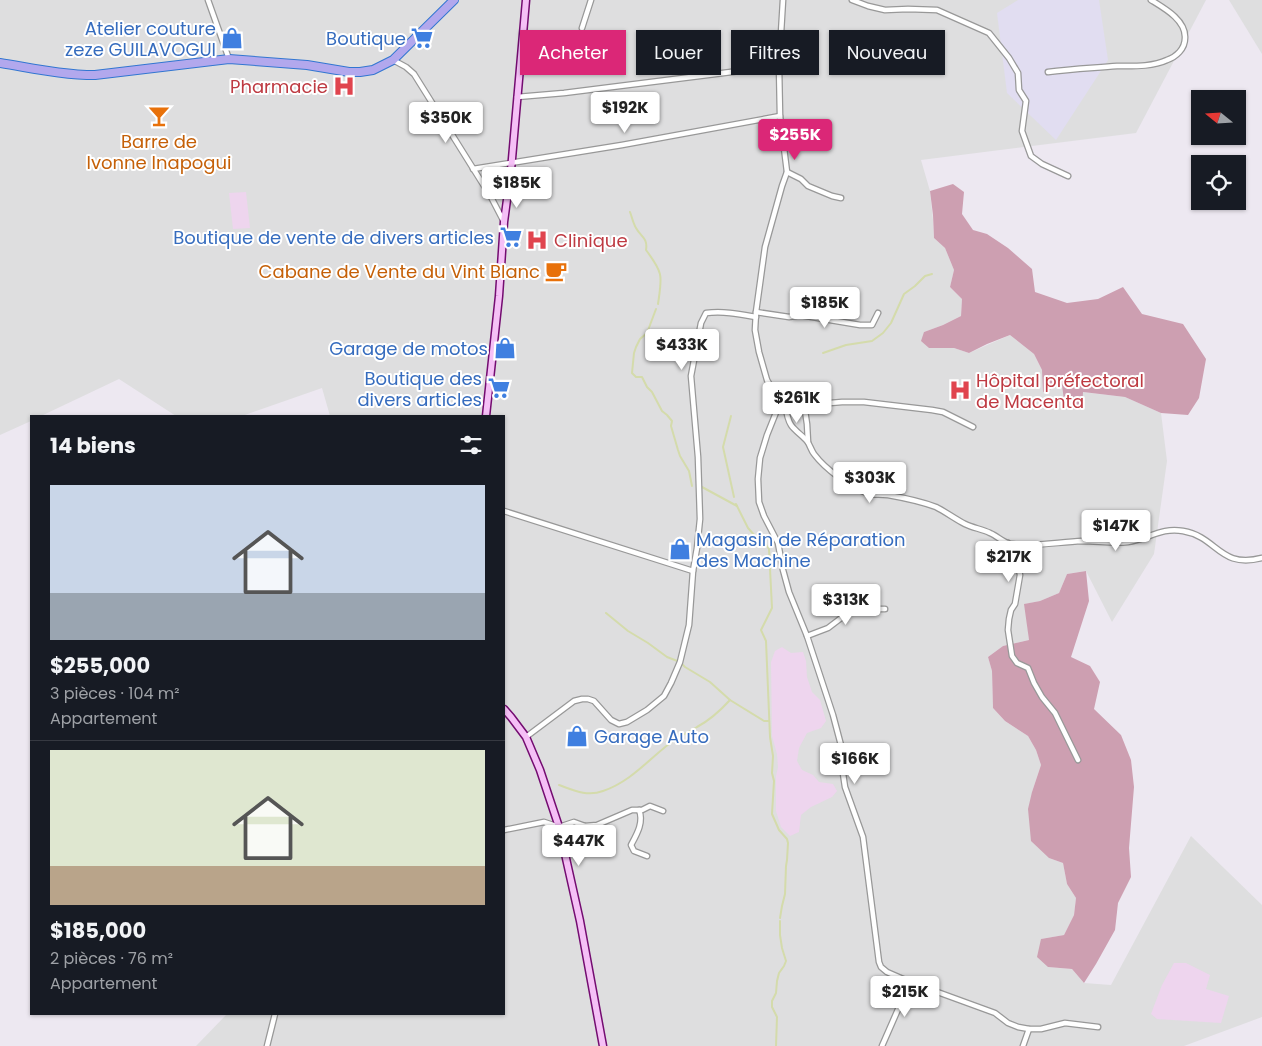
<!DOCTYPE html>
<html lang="fr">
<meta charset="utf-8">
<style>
:root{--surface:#171b24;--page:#20242c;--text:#f1f3f6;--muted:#9ea1a6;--line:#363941;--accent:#db2777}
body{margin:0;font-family:Poppins,sans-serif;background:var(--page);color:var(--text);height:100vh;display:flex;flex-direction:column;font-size:19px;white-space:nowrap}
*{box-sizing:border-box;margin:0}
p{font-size:16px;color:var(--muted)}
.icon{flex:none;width:28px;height:28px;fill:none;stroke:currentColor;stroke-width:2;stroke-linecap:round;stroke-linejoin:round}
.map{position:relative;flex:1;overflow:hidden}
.panel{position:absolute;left:30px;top:415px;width:475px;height:600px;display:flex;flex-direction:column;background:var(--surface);border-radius:0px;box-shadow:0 1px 4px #0004}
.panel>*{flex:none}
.top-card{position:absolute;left:520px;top:30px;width:475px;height:45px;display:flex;gap:10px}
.needle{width:32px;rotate:288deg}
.fabs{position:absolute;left:1191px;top:90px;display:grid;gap:10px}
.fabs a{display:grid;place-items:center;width:55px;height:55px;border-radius:0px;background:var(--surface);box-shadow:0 1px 4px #0004;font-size:25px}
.price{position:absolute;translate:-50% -42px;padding:0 11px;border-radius:5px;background:#fff;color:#222;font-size:16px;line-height:32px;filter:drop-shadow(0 1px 2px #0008)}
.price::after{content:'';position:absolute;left:50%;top:30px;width:15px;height:11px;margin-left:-8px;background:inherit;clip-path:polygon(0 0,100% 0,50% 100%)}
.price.selected{background:var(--accent);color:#fff}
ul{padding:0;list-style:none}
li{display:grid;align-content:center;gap:10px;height:265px;padding:0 20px}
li+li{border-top:1px solid var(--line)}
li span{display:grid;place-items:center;height:155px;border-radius:0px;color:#555}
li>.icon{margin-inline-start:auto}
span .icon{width:90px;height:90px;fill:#fffc;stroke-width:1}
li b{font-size:21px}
h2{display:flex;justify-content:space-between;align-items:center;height:60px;padding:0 20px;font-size:21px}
.chip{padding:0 18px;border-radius:0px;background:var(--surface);box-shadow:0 1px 4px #0004;font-size:18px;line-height:45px}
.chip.selected{background:var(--accent);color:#fff}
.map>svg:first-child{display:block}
.residential{fill:#dededf}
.military{fill:#e1ddf1}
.farmland{fill:#eed5ee}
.forest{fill:#cd9fb1}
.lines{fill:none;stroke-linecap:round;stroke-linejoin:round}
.stream{stroke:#d4dbab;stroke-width:2}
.minor-casing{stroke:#989898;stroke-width:7}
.secondary-casing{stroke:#740c71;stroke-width:9}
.trunk-casing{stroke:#3276d1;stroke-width:10}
.minor{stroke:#fff;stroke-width:4.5}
.secondary{stroke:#f5c0f6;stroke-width:6}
.trunk{stroke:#b2a8ed;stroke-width:8}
.labels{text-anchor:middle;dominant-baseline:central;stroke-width:4;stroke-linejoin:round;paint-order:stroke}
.shop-label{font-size:18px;fill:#366cbe;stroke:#fff;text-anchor:end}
.health-label{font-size:18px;fill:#be3a42;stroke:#fff;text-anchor:start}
.food-label{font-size:18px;fill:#c56008;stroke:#fff}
</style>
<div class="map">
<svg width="1262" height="1046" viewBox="0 0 1262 1046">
<rect width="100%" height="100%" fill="#ede8f1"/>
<g class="residential">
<polygon points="0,0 1206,0 1136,133 921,160 930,191 933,220 934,238 945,248 954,270 950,287 962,299 961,316 943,325 924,332 929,348 954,348 969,353 1010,335 1034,354 1042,370 1062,384 1082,392 1125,397 1161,413 1167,461 1154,554 1112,622 1086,571 1067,574 1059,593 1040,601 1025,604 1029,640 1003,646 988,657 992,671 993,708 1005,721 1028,736 1036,750 1041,765 1032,792 1049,858 1063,863 1067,884 1076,898 1074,915 1064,935 1041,939 1048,967 1072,969 1084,983 1111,985 1191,836 1262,905 1262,1017 1184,1046 196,1046 227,1014 504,1014 504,416 330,416 322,388 242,416 176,416 119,379 41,416 31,416 31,421 0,435"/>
<polygon points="1229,0 1262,0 1262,54"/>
</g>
<polygon class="military" points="1018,0 1099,0 1108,60 1056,140 1007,93 997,13"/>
<g class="farmland">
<polygon points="246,192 250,228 233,229 229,193"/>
<polygon points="782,647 791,653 803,652 806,661 807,677 812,692 820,700 826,721 821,728 807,733 799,748 797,761 802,770 813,775 819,782 833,784 837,791 832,797 811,807 801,815 799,832 790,836 781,827 776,811 776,776 778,767 777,754 772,736 771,662 775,651"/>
<polygon points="1174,963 1186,963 1210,975 1206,989 1229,996 1221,1023 1157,1019 1151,1014 1162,985"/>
</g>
<g class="forest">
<polygon points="953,184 964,192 962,214 973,230 987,234 1008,248 1032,269 1035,292 1067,303 1098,299 1123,287 1142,314 1183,324 1206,359 1199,398 1188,415 1161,413 1125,397 1083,392 1082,410 1065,408 1062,385 1043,392 1042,370 1034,354 1010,335 987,344 969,353 954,348 929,348 921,341 924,332 943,325 961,316 962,299 950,287 954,270 945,248 934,238 933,215 930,191"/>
<polygon points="1086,571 1089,601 1071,657 1090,666 1100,682 1094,709 1121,735 1131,760 1134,787 1129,848 1131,877 1118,903 1115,930 1096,964 1084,983 1072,969 1048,967 1037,957 1041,939 1064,935 1074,915 1076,898 1067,884 1063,863 1049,858 1031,841 1028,809 1032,792 1041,765 1036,750 1028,736 1005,721 993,708 992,671 988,657 1003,646 1029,640 1024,604 1040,601 1059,593 1067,574"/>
</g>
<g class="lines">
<g class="stream">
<path d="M630 212C632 217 633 223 636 228 641 237 648 238 646 250 664 274 662 276 658 304"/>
<polyline points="656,309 647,333 640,339 636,347 634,353 632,373 636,377 642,377 647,387 652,392 662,411 667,415 672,421 671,426 678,450 680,456 689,471 692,486"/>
<polyline points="823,353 846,345 872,341 883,333 891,323 904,294 915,286 925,276 932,274"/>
<polyline points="731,416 723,447 734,497"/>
<polyline points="702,487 737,506"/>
<polyline points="736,504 748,528 756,537 764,542 769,549 772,608 761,630 766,641 770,737 773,756 772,773 774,781 772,814 779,830 787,839 788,843 787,860 786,866 785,894 782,906 780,918"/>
<polyline points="606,613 628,631 648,643 667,657 680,662 685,667 710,682 730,700 764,721 769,721"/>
<path d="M559 785C573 790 587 797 603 791 633 781 652 755 677 738 684 734 691 731 697 727 710 720 720 711 730 700"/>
<polyline points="776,1046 777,1017 772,1007 772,1001 776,993 777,981 779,973 784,966 786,961 782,948 780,935 780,921"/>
</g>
<g class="minor-casing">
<g id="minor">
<polyline points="208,0 229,59"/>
<polyline points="783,0 779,66 780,116 787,172 782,186 765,247 756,312 755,330 759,352 767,380 778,399 785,403 818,404 842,402 864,402 932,410 943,412 973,427"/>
<polyline points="852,0 868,6 885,10 908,9 937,10 989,33 1009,58 1018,73 1019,90 1026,101 1022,131 1031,156 1042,164 1068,176"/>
<polyline points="582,28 591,0"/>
<polyline points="393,60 406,67 414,74 491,197 504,222"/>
<path d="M1048 72C1071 69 1094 68 1117 66 1133 66 1152 67 1167 60 1176 57 1185 49 1185 38 1186 20 1164 8 1151 0"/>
<polyline points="517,97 564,93 779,66"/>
<polyline points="473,169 622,145 780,116"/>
<polyline points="787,172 801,179 808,186 832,196 841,198"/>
<polyline points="756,312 789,317 800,315 860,325 872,325 878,313"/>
<polyline points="778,399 777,410 767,435 760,458 758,479 759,502 764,516 778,543 783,570 789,592 807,636 833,715 842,749 842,767 845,787 863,837 879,962 881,967 887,972 910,982 995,1013 1008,1023 1018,1027 1029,1029 1041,1029 1065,1023 1098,1027"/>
<path d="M785 403C786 410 787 419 791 425 795 431 802 435 807 441 810 445 811 450 814 454 826 470 850 487 869 494 875 495 882 494 888 495 905 498 920 501 936 507 946 512 955 519 965 524 973 528 982 529 990 533 997 536 1003 542 1010 544 1034 547 1058 542 1082 541 1097 541 1113 544 1128 542 1149 539 1161 527 1183 531 1218 537 1219 569 1262 558"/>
<polyline points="804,404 807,424 808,442"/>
<polyline points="504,511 693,571"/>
<polyline points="1008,543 1018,563 1020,575 1015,604 1011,610 1009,619 1008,630 1012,656 1017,663 1028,668 1034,683 1042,697 1055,713 1078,760"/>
<polyline points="807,636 828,628 853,609 885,609"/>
<path d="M526 737 574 701 582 699H588L594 701 611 720 619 724 627 722 647 710 664 696 671 683 680 662 689 625 693 571 697 548 700 519 698 457 691 376 701 323 706 313C724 311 739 314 756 317"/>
<path d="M639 810C644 822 637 834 631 845L634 851 647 856"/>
<polyline points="585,826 595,833 609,838"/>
<polyline points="504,830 544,822 559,827 574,822 585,826 597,825 632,810 642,810 650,806 663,811"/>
<polyline points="267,1046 275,1014"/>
<polyline points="882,1046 910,982"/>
<polyline points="1023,1046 1029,1029"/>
</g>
</g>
<g class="secondary-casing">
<g id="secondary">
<polyline points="486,416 499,296 504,222 511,170 526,0"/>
<polyline points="504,709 511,717 526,737 540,770 559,827 580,921 603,1046"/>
</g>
</g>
<g class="trunk-casing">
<path id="trunk" d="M0 63C32 68 63 75 95 75L229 59 307 65 349 72H360L373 70 393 60 454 0"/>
</g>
<use href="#minor" class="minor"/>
<use href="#secondary" class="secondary"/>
<use href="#trunk" class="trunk"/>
</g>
<defs>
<g id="shop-bare" transform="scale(1.725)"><path d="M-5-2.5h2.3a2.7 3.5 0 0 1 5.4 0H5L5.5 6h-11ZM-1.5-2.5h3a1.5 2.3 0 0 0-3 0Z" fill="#3f7fe0" stroke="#fff" stroke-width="2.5" paint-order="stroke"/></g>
<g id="supermarket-bare" transform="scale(1.725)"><path d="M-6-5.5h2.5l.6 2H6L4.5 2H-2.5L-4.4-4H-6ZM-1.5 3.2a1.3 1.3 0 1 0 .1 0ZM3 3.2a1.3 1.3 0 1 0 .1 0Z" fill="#3f7fe0" stroke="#fff" stroke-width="2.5" paint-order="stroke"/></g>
<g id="hospital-bare" transform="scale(1.725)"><path d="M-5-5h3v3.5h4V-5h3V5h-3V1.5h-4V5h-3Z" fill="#e0444e" stroke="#fff" stroke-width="2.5" paint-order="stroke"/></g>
<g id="bar-bare" transform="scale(1.725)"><path d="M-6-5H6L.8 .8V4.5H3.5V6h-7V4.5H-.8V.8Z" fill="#e8710a" stroke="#fff" stroke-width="2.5" paint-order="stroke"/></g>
<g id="cafe-bare" transform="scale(1.725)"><path d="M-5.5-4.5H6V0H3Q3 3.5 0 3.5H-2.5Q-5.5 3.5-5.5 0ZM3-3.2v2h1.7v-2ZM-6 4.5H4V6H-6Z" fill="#e8710a" stroke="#fff" stroke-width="2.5" paint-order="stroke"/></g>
</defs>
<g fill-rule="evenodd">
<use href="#shop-bare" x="232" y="38"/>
<use href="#supermarket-bare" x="422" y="38"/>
<use href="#hospital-bare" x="344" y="86"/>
<use href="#bar-bare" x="159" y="116"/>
<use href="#supermarket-bare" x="511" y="237"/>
<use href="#hospital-bare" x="537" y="240"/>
<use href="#cafe-bare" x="556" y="271"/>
<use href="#shop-bare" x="505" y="348"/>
<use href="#supermarket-bare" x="499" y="388"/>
<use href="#hospital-bare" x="960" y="390"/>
<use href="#shop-bare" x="680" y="549"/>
<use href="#shop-bare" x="577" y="736"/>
</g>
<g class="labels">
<g class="shop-label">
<text x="216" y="28">Atelier couture<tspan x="216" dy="21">zeze GUILAVOGUI</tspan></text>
<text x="406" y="38">Boutique</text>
<text x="494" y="237">Boutique de vente de divers articles</text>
<text x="488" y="348">Garage de motos</text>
<text x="482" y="378">Boutique des<tspan x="482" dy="21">divers articles</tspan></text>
<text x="696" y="539" text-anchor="start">Magasin de Réparation<tspan x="696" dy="21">des Machine</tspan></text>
<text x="594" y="736" text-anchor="start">Garage Auto</text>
</g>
<g class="health-label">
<text x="328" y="86" text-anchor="end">Pharmacie</text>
<text x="554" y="240">Clinique</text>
<text x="976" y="380">Hôpital préfectoral<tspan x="976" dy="21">de Macenta</tspan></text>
</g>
<g class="food-label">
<text x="159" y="141">Barre de<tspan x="159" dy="21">Ivonne Inapogui</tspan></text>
<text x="540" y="271" text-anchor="end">Cabane de Vente du Vint Blanc</text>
</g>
</g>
</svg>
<div class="fabs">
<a><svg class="needle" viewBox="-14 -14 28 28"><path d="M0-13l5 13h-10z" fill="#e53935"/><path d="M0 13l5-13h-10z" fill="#9ea1a6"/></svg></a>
<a><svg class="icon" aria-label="locate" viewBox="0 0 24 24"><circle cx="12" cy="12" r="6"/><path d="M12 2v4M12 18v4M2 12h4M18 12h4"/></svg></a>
</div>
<b class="price" style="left:625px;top:134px">$192K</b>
<b class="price" style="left:446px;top:144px">$350K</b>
<b class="price selected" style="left:795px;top:161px">$255K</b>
<b class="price" style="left:517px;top:209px">$185K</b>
<b class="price" style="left:825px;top:329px">$185K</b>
<b class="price" style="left:682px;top:371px">$433K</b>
<b class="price" style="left:797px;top:424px">$261K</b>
<b class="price" style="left:870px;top:504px">$303K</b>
<b class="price" style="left:1116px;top:552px">$147K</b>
<b class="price" style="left:1009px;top:583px">$217K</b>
<b class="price" style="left:846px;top:626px">$313K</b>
<b class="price" style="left:855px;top:785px">$166K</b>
<b class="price" style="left:579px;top:867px">$447K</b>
<b class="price" style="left:905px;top:1018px">$215K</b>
<div class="top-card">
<a class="chip selected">Acheter</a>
<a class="chip">Louer</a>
<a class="chip">Filtres</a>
<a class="chip">Nouveau</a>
</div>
<section class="panel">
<h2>14 biens<svg class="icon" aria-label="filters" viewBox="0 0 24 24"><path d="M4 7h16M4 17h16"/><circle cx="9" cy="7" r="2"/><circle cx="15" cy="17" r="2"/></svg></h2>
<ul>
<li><span style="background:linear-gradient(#c9d6e8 70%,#9aa5b1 0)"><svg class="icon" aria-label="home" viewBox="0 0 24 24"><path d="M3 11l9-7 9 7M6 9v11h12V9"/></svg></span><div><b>$255,000</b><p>3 pièces · 104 m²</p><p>Appartement</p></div></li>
<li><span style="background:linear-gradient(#dfe7d0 75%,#b9a48a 0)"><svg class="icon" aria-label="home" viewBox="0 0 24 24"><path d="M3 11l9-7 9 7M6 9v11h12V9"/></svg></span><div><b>$185,000</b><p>2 pièces · 76 m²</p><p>Appartement</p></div></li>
</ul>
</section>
</div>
